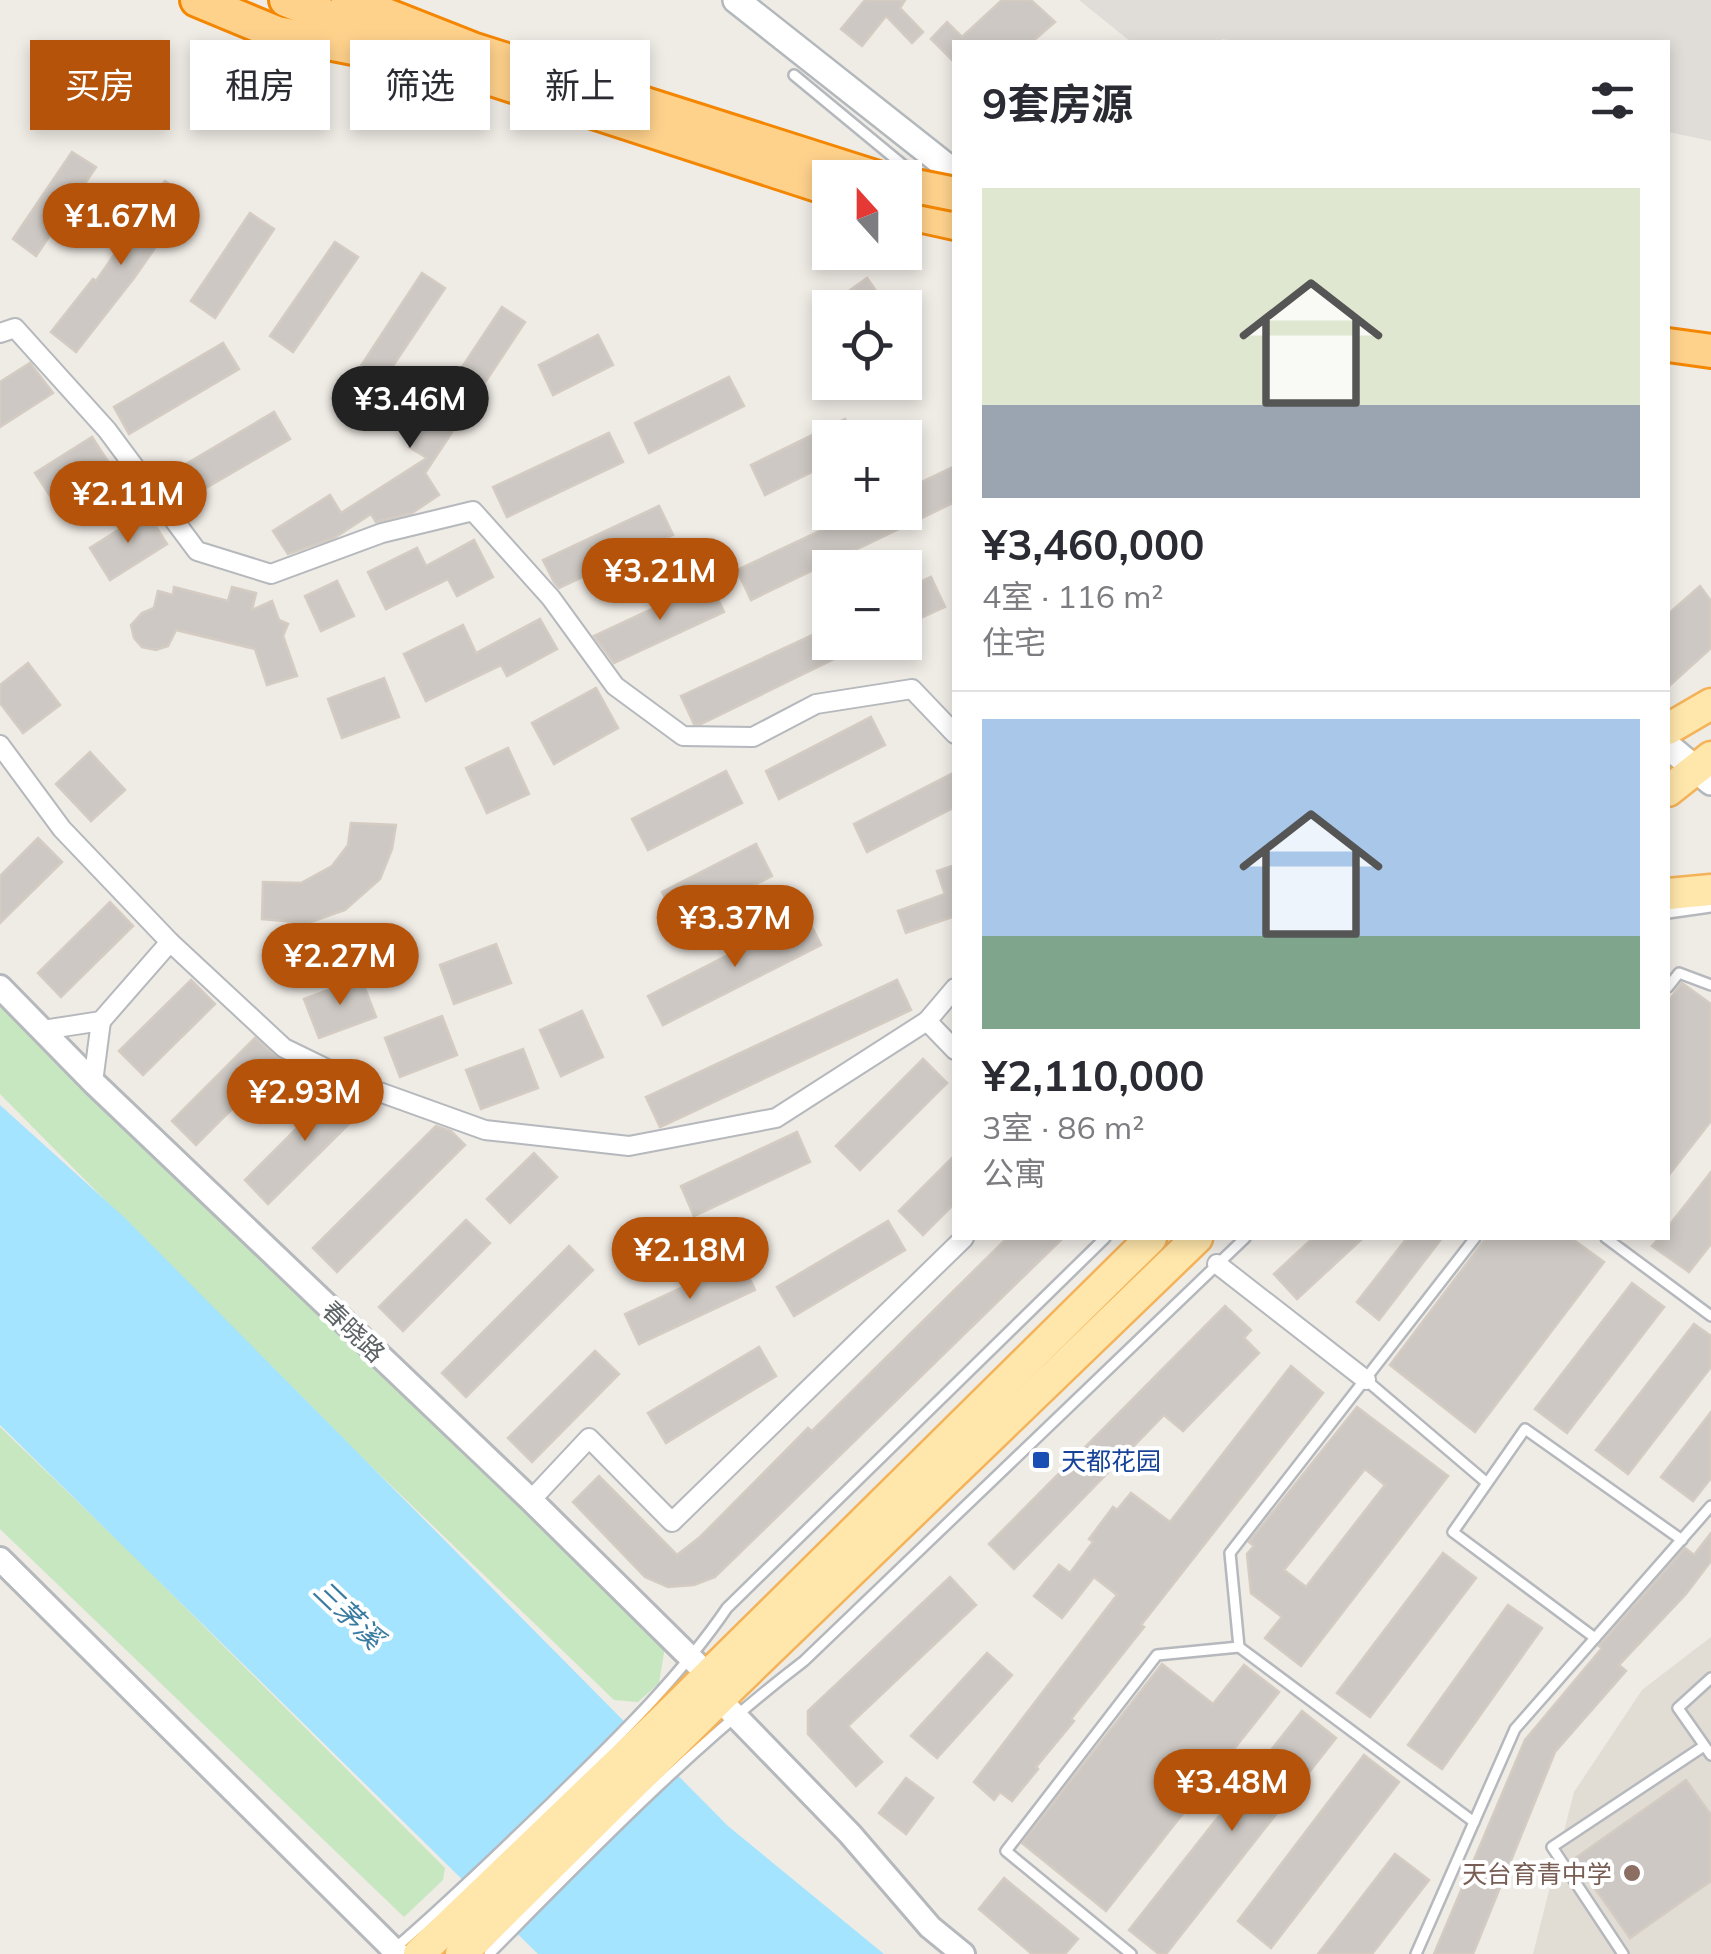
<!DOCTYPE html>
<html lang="zh">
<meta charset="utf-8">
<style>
:root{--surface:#fff;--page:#f2f2f3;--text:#2b2b33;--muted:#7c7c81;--line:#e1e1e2;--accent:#b45309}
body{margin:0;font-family:Mulish,"Noto Sans SC",sans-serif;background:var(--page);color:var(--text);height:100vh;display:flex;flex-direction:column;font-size:38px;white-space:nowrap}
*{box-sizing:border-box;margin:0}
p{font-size:32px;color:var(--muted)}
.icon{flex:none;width:55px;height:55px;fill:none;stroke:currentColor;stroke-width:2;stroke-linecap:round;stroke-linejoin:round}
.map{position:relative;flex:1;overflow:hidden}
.side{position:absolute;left:952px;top:40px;width:718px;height:1200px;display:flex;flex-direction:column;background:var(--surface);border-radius:0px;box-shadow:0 5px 15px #0003}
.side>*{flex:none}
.guide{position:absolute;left:30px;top:40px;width:772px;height:90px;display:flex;gap:20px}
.needle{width:65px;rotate:339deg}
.tools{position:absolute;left:812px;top:160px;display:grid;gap:20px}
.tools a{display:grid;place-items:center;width:110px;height:110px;border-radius:0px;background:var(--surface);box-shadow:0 5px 15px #0003;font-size:50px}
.price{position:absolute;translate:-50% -85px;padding:0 22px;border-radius:35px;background:var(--accent);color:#fff;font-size:32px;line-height:65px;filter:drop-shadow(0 2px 5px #0008)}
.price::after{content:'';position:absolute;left:50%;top:60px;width:30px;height:22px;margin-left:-15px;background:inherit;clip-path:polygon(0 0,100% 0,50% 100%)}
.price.active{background:#222;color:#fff}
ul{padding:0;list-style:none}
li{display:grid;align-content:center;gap:20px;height:530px;padding:0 30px}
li+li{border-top:2px solid var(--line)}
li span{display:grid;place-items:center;height:310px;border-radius:0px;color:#555}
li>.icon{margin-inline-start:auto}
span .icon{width:180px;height:180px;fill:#fffc;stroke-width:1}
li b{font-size:42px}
h2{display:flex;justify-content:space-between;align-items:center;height:120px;padding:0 30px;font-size:42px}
.tag{padding:0 35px;border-radius:0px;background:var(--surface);box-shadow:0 5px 15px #0003;font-size:35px;line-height:90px}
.tag.active{background:var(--accent);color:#fff}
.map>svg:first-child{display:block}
.industrial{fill:#e0ddd9}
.education{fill:#e1ddd5}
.green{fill:#c6e7c0}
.water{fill:#a5e4ff}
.building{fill:#cdc8c3;stroke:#d4ccc3;stroke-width:2.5;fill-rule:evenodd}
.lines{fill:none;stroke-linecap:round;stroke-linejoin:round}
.service-casing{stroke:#b5b8bc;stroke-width:14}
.minor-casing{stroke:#b5b8bc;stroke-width:22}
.tertiary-casing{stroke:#b5b8bc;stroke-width:28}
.secondary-casing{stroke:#b3b8bc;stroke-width:30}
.primary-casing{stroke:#f4b358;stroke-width:35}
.motorway-casing{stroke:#f48600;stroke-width:38}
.service{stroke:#fff;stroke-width:9}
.minor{stroke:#fff;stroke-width:18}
.tertiary{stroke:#fff;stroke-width:22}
.secondary{stroke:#fff;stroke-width:25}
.primary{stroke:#ffe6aa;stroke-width:30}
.motorway{stroke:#ffd28c;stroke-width:32}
.motorway-bridge-casing{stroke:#f48600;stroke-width:38;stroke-linecap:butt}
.motorway-bridge{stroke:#ffd28c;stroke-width:32}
.transit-dot{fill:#1a4fb4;stroke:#fff;stroke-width:4}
.education-dot{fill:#8d6e63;stroke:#fff;stroke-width:4}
.labels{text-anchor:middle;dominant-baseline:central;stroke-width:8;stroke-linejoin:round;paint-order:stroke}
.street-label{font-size:25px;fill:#5c6265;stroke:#fff}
.transit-label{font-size:25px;fill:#164399;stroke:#fff;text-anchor:start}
.education-label{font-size:25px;fill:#785e54;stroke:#fff;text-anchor:end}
.water-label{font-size:28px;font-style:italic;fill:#3a7ba2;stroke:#fff}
</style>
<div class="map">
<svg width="1711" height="1954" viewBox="0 0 1711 1954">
<rect width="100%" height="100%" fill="#efebe5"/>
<polygon class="industrial" points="1079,0 1711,0 1711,141 1668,132 1668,42 1238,42 1222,39 1220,42 1131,42"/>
<polygon class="education" points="1711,1637 1711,1954 1533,1954 1574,1792 1642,1690"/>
<g class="green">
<polygon points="0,991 665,1647 659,1683 638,1702 614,1700 319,1416 0,1094"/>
<polygon points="0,1427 132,1554 445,1868 443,1880 404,1917 0,1529"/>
</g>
<polygon class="water" points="0,1105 125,1218 728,1826 884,1954 538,1954 0,1425"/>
<g class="building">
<polygon points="865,0 905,0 900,8 923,32 912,43 886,16 862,46 841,29"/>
<polygon points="1002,0 1031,0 1055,22 1032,42 955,42 955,63 931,39 947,22 962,37"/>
<polygon points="72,152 96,167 36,256 13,239"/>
<polygon points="165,181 190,198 134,278 76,352 51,332 93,279 96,281"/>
<polygon points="250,213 274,229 215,318 191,301"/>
<polygon points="335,242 358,257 293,352 270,336"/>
<polygon points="422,273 445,288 358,418 336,404"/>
<polygon points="867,278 888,308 857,308 846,293"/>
<polygon points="502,307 525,322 425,473 439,495 412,513 376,522 371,514 334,538 288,554 273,531 330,495 341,513 427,458 409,447"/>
<polygon points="598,335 613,365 553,395 539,365"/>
<polygon points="223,343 239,369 129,434 114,407"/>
<polygon points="30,363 53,393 0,427 0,382"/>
<polygon points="729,377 744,406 649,453 635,423"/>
<polygon points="274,412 290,439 180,503 164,477"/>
<polygon points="845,419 854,438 830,438 830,463 765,495 751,465"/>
<polygon points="609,433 623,462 507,517 493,487"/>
<polygon points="92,437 113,469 56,505 35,473"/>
<polygon points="955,466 955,502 751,600 737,570 860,512 905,512 905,490"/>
<polygon points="659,506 673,535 559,588 554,582 543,560"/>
<polygon points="147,512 167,544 110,580 90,548"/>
<polygon points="474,540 493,577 457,596 448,579 386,609 368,572 417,548 426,566"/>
<polygon points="931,577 945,607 905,625 905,589"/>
<polygon points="337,581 354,616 321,631 305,596"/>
<polygon points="710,582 724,612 614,663 594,636"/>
<polygon points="1700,586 1711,601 1711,648 1668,687 1668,614"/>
<polygon points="174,587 228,601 232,587 256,593 252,610 272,601 279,620 288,624 283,636 297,676 267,685 255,649 176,630 168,646 156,650 142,647 134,638 131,625 142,613 154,608 158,591 173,595"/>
<polygon points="540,619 557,649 507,676 501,665 426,701 404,654 463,625 476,653"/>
<polygon points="830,627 830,642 869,642 701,724 694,724 681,696"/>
<polygon points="28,663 60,705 23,733 0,703 0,685"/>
<polygon points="384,678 399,717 342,738 328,699"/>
<polygon points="596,688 618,728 554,764 532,723"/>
<polygon points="871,717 885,745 779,799 766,771"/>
<polygon points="508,748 529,794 487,813 466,768"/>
<polygon points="90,752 125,790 91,821 56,784"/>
<polygon points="726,771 742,803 648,850 632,819"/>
<polygon points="955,772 955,807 867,852 854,824"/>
<polygon points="351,823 396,825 392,849 380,879 345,910 308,923 262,919 263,882 301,883 332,866 348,845"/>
<polygon points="38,838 62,862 0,923 0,876"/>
<polygon points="756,844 772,876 678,923 662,892"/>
<polygon points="955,865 955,916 906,933 898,911 945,894 937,871"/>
<polygon points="110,902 133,926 61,997 38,973"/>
<polygon points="806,915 821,945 663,1025 648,996"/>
<polygon points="496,944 511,983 454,1004 440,965"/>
<polygon points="361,978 376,1017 319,1038 304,999"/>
<polygon points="191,980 215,1004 143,1075 119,1051"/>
<polygon points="897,980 911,1010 660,1127 646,1097"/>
<polygon points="1682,983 1711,1004 1711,1121 1668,1176 1668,1002"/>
<polygon points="582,1011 603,1057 561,1076 540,1030"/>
<polygon points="442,1016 457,1055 400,1077 385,1038"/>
<polygon points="255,1038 281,1060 196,1145 172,1121"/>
<polygon points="523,1049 538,1088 481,1109 466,1070"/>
<polygon points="923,1059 947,1083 860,1170 836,1146"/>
<polygon points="337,1088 369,1104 268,1204 245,1180"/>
<polygon points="436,1126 451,1131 465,1145 337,1272 313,1248"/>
<polygon points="797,1132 810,1162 694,1216 681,1186"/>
<polygon points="534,1153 557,1177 510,1223 487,1199"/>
<polygon points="955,1155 955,1203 923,1235 899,1211"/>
<polygon points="1711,1172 1711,1244 1689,1272 1652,1246 1659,1238 1668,1238 1668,1227"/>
<polygon points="466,1220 490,1243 403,1331 379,1307"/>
<polygon points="888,1221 905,1250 794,1316 777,1287"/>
<polygon points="1007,1238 1063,1238 715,1577 694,1585 668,1587 645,1577 573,1502 599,1476 677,1555 700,1537 808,1428 812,1431"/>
<polygon points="1313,1238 1363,1238 1297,1299 1274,1274"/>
<polygon points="1407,1238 1442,1238 1379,1320 1357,1302"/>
<polygon points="1486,1238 1571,1238 1604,1262 1475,1432 1390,1365"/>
<polygon points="569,1246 593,1270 466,1397 442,1373"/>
<polygon points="741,1260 755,1290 639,1344 625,1314"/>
<polygon points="1632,1283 1664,1307 1567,1433 1535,1409"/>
<polygon points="1225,1306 1251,1330 1244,1338 1259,1353 1183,1431 1164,1415 1014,1569 989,1544"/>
<polygon points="1694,1324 1711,1336 1711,1367 1628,1474 1596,1450"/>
<polygon points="759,1347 776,1376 666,1443 648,1413"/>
<polygon points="595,1351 619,1374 532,1462 508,1438"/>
<polygon points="1291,1366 1323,1393 1141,1625 1144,1627 1071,1719 1074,1721 1036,1767 1038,1769 1012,1801 1000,1792 994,1800 974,1782 1117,1595 1094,1577 1062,1618 1034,1596 1059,1565 1070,1573 1093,1542 1089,1539 1113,1507 1117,1510 1131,1493 1170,1522"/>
<path d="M1357 1407 1448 1476 1301 1666 1265 1638 1282 1617 1251 1593 1247 1554 1254 1546 1249 1542ZM1365 1469 1385 1485 1306 1587 1284 1570Z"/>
<polygon points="1711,1412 1711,1478 1693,1501 1661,1477"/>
<polygon points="1711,1533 1711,1561 1686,1594 1619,1665 1626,1671 1555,1752 1473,1954 1434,1954 1525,1740 1602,1648 1599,1646 1685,1548 1694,1555"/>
<polygon points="1443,1553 1476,1578 1370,1717 1337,1693"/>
<polygon points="950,1577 976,1605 848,1726 882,1762 856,1786 808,1734 808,1711"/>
<polygon points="1508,1605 1542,1628 1442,1769 1408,1745"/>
<polygon points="987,1653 1012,1675 937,1758 911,1736"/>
<polygon points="1162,1664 1213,1704 1244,1665 1279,1692 1106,1911 1022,1843"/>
<polygon points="1302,1711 1336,1738 1166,1954 1159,1954 1129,1930"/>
<polygon points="1364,1755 1399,1782 1271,1948 1238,1921"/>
<polygon points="906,1778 933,1798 906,1834 879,1813"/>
<polygon points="1686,1780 1711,1815 1711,1881 1630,1938 1574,1859"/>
<polygon points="1395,1854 1429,1880 1372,1954 1318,1954"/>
<polygon points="1004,1878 1078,1939 1065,1954 1032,1954 979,1909"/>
</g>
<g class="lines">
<g class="service-casing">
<g id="service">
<polyline points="794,75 915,175"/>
<polyline points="1668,913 1711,907"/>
<polyline points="1668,987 1679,973 1711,985"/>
<polyline points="1606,1238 1711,1316"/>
<polyline points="1366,1380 1487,1483"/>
<polyline points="1595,1638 1453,1532 1525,1429 1682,1540"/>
<polyline points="1239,1647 1474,1822 1416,1954"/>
<polyline points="1711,1678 1678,1708 1711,1755"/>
<polyline points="1474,1822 1515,1729 1711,1506"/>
<path d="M394 1949C449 1902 500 1852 552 1802 615 1740 677 1681 727 1608L1105 1238"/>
<path d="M489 1954C590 1852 690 1748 804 1661L1245 1238"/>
<polyline points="1131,1954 1006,1851 1157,1655 1239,1647 1230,1553 1475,1238"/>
<polyline points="1623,1954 1552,1847 1704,1746"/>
</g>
</g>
<g class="minor-casing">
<g id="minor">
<polyline points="0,333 15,328 107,430 197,551 271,574 382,533 473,511 551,598 615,686 683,736 753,737 816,704 912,689 955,734"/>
<polyline points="0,745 62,829 170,942 284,1048 360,1085 485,1130 629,1146 776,1118 927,1021 955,988"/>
<polyline points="101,1021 170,942"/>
<polyline points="927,1021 955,1050"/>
<polyline points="43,1030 101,1021 93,1082"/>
<polyline points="1217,1264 1366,1380"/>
<polyline points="531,1500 589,1438 672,1522 964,1238"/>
</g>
</g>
<g class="tertiary-casing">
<g id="tertiary">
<polyline points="0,987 93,1082 531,1500 707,1674"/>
<polyline points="0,1559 398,1954"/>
<polyline points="719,1699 850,1834 930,1927 963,1954"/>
</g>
</g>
<g class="secondary-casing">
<g id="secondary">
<polyline points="736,0 955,173"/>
<polyline points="1668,746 1711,782"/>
</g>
</g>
<g class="primary-casing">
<g id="primary">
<polyline points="1668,729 1711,704"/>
<polyline points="1668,791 1711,757"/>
<polyline points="1668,894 1711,890"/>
<polyline points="419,1954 660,1723 1151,1238"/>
<polyline points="461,1954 719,1699 1197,1238"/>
</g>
</g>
<g class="motorway-casing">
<g id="motorway">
<polyline points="197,0 277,33 379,53"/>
<polyline points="286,0 464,70 830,189"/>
<polyline points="348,0 472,49 878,178"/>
<polyline points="905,212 955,223"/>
<polyline points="1668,345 1711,351"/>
</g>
</g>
<use href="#service" class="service"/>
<use href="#minor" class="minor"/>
<use href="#tertiary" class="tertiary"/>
<use href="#secondary" class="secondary"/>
<use href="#primary" class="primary"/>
<use href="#motorway" class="motorway"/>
<g class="motorway-bridge-casing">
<polyline id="motorway-bridge" points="905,184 955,194"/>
</g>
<use href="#motorway-bridge" class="motorway-bridge"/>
</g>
<rect class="transit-dot" x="1031" y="1450" width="20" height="20" rx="5"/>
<circle class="education-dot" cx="1632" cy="1873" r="10"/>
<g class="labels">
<g class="street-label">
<text transform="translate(354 1331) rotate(44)">春晓路</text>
</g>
<g class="transit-label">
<text x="1061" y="1460">天都花园</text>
</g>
<g class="education-label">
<text x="1612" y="1873">天台育青中学</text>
</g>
<g class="water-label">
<text transform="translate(349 1614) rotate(44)">三茅溪</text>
</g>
</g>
</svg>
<div class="tools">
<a><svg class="needle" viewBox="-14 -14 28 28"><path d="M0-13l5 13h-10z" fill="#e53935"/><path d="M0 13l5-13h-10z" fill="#7c7c81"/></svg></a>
<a><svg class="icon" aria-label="locate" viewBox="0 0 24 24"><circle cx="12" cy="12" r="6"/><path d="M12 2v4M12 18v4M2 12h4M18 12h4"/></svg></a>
<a>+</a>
<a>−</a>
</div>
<b class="price" style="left:121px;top:268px">¥1.67M</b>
<b class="price active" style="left:410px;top:451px">¥3.46M</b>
<b class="price" style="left:128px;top:546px">¥2.11M</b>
<b class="price" style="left:660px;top:623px">¥3.21M</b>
<b class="price" style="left:735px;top:970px">¥3.37M</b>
<b class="price" style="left:340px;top:1008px">¥2.27M</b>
<b class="price" style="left:305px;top:1144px">¥2.93M</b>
<b class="price" style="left:690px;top:1302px">¥2.18M</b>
<b class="price" style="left:1232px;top:1834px">¥3.48M</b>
<div class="guide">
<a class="tag active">买房</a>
<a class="tag">租房</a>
<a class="tag">筛选</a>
<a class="tag">新上</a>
</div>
<section class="side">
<h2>9套房源<svg class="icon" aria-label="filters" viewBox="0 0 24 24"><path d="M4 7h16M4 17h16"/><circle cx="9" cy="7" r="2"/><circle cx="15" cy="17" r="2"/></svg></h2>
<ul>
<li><span style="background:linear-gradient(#dfe7d0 70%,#9aa5b1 0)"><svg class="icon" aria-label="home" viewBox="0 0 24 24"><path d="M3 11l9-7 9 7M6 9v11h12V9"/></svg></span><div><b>¥3,460,000</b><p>4室 · 116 m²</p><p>住宅</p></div></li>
<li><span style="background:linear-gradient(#a9c7e8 70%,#7fa58c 0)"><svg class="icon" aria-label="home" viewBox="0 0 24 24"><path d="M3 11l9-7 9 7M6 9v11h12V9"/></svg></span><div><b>¥2,110,000</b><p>3室 · 86 m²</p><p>公寓</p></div></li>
</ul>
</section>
</div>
